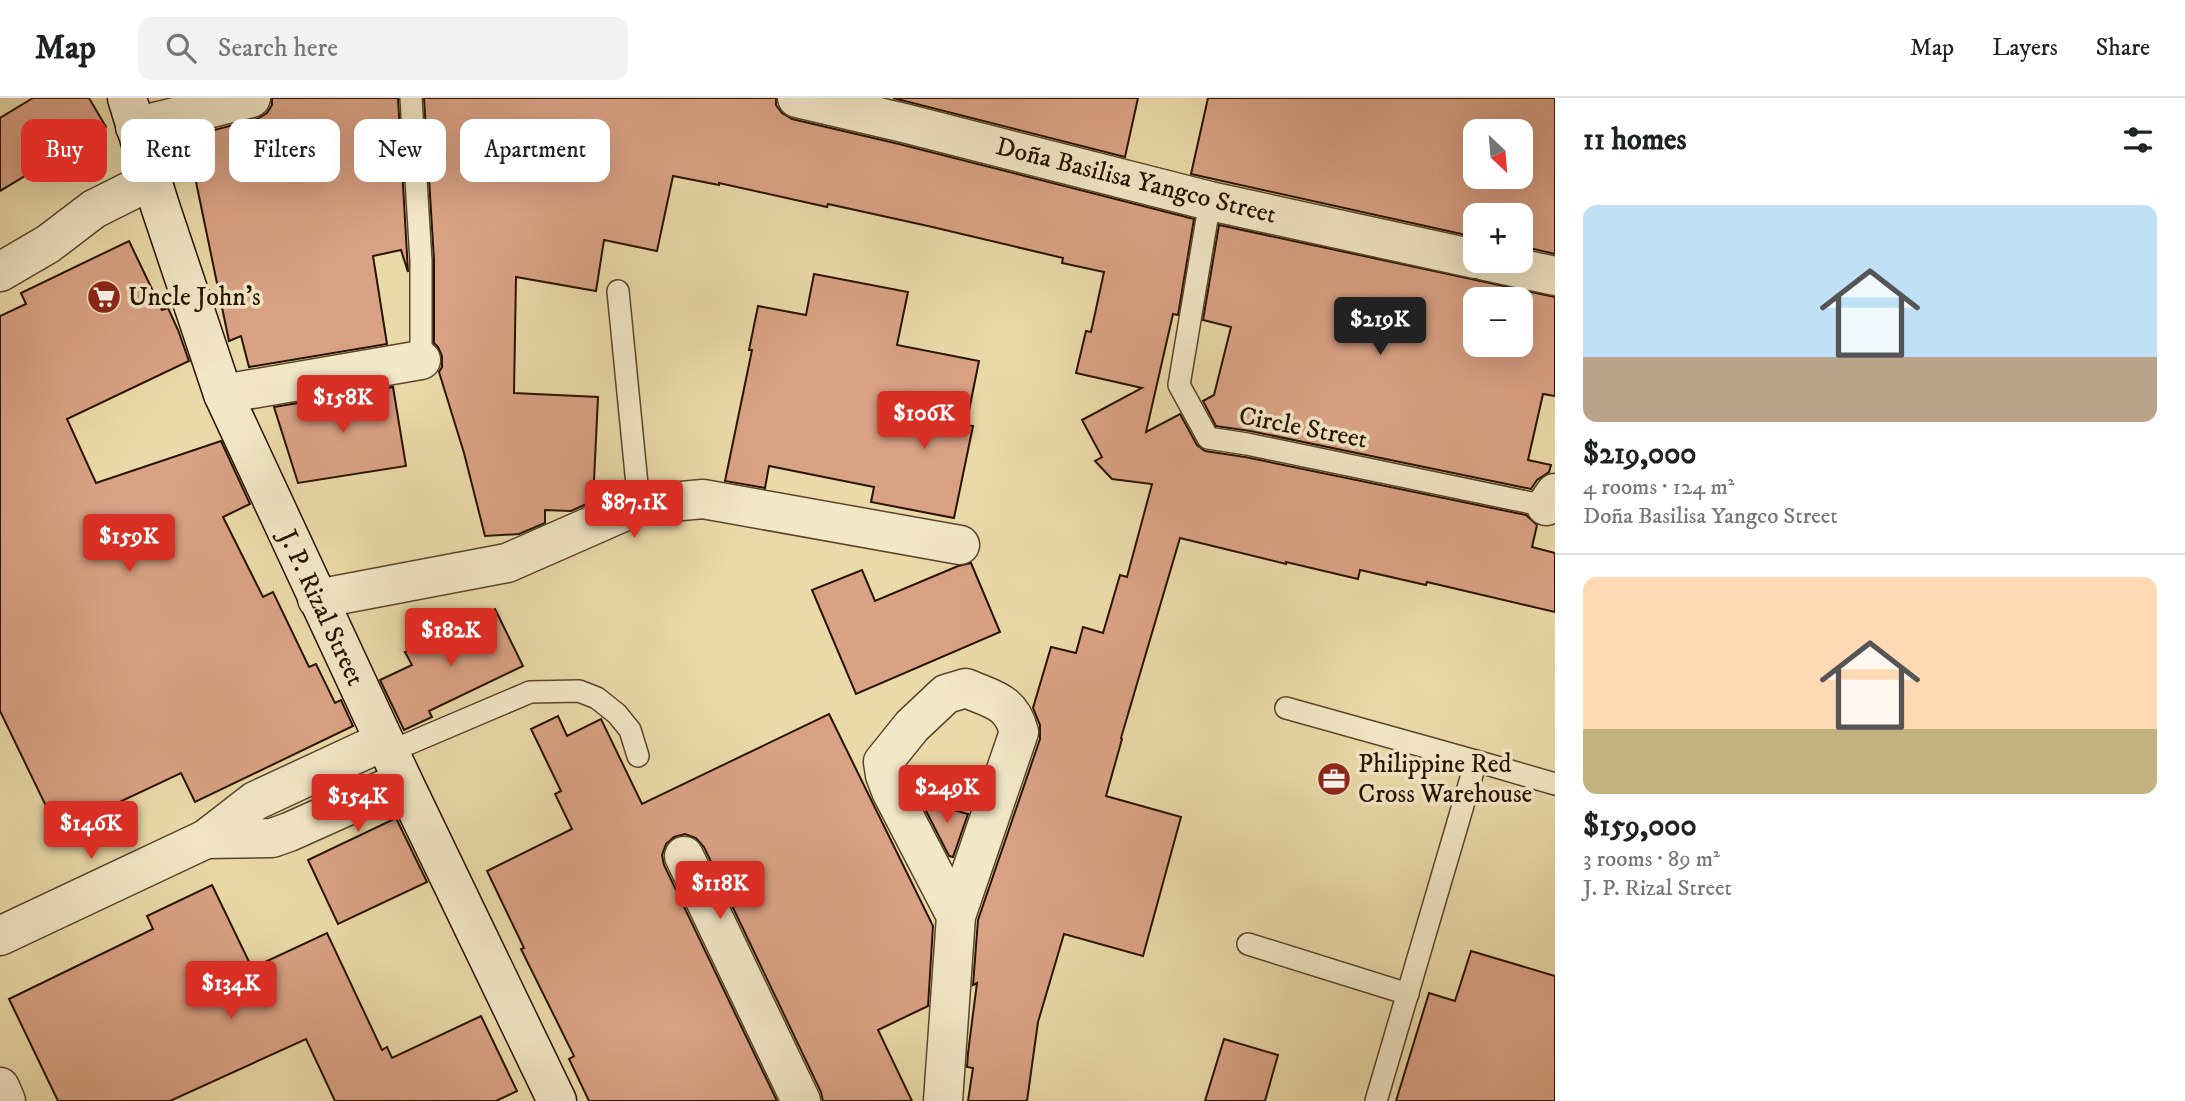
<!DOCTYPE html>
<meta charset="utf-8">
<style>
:root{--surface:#fff;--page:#f2f2f2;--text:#202124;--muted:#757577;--line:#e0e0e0;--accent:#d93025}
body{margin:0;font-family:"IM FELL DW Pica",serif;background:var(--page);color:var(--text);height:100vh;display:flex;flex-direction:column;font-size:26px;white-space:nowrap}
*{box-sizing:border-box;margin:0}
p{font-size:23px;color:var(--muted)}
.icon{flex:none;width:38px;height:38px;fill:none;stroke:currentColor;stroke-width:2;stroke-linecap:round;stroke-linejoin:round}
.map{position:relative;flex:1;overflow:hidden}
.drawer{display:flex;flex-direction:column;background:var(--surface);width:630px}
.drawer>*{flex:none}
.top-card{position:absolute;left:21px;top:21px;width:665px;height:63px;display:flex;gap:14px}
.needle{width:46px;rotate:154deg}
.controls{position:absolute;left:1463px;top:21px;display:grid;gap:14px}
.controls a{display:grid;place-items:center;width:70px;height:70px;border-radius:14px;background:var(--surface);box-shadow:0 7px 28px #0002;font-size:35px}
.price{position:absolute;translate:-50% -60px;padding:0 16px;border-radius:7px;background:var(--accent);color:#fff;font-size:23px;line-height:46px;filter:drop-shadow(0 2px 4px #0008)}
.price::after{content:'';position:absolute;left:50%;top:42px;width:21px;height:16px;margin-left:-10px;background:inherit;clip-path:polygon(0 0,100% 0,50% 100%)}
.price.selected{background:#222;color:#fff}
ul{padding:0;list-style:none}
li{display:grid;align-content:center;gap:14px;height:371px;padding:0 28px}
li+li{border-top:2px solid var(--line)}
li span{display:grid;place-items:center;height:217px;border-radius:14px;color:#555}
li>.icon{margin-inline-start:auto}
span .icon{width:126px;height:126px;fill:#fffc;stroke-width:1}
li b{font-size:30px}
h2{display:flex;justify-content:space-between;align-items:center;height:84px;padding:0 28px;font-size:30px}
.pill{padding:0 24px;border-radius:14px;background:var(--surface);box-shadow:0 7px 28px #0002;font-size:24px;line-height:63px}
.pill.selected{background:var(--accent);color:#fff}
header{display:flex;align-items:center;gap:42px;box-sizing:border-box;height:98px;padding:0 35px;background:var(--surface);border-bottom:2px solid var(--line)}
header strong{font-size:33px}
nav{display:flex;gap:38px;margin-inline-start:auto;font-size:24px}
.search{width:490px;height:63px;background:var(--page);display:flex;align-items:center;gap:18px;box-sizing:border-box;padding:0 24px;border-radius:14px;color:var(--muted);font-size:26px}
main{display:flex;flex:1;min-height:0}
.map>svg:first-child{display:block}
.building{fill:#daa285;stroke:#281300;stroke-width:2;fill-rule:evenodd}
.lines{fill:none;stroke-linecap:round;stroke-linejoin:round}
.lane-casing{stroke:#59452a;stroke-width:24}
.street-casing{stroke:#59452a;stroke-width:41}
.secondary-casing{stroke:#281300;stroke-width:41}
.lane{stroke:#f2e7c7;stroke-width:21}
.street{stroke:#f2e7c7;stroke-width:38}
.secondary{stroke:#f2e7c7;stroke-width:38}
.labels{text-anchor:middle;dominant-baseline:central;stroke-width:7;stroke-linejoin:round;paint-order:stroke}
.street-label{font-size:26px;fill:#281300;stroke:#f2e7c7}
.poi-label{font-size:26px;fill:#281300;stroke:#f2e7c7;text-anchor:start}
</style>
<header>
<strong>Map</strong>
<div class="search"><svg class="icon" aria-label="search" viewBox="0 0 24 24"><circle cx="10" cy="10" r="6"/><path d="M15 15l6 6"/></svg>Search here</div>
<nav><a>Map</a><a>Layers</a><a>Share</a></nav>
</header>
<main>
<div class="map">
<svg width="1555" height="1003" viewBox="0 0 1555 1003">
<rect width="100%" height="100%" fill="#ebdaa9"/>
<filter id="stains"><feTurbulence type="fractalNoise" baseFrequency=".00286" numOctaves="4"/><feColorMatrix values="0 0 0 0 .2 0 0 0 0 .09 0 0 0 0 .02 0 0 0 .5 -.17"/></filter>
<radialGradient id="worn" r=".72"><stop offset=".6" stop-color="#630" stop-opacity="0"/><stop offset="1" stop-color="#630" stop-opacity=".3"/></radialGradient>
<g class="building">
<polygon points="33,0 89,0 106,29 0,93 0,20"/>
<polygon points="272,0 398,0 408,174 401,152 373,158 387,246 249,269 241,238 229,243 195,79 187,81 179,41 257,21 267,15 272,7"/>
<polygon points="424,0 776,0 776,7 782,15 792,21 899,46 1194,121 1178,217 1173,216 1146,334 1180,316 1197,347 1205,353 1245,359 1526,417 1537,427 1532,449 1555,455 1555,514 1427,484 1426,487 1360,472 1358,481 1286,464 1286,466 1180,440 1121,640 1122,641 1106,698 1181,719 1143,858 1064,836 1038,924 1027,1003 968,1003 973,970 967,969 968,955 977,885 973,887 978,822 1040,641 1040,627 1033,610 1051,549 1076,555 1083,529 1103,535 1120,477 1127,479 1152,386 1112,381 1095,363 1102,359 1082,322 1142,290 1076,275 1086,233 1091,234 1104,174 1062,165 1063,160 928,128 828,106 827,109 719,85 719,87 673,78 657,153 604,142 596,193 516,179 514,295 598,299 593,403 571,413 545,412 545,425 519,436 485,438 464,355 439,274 442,269 442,258 438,249 434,245 434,162"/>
<polygon points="893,0 1138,0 1125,59"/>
<path d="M1208 0H1555V156L1521 148V117H1475V139L1191 76ZM1475 33H1521V79H1475Z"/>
<path d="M1219 127 1555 199V298L1543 296 1528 362 1551 367 1549 374 1537 382 1531 391 1250 333 1216 328 1203 303 1214 297 1231 229 1203 222ZM1475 201H1521V247H1475Z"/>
<polygon points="129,143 162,212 168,210 178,232 189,263 67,321 96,385 221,343 250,406 223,419 263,499 273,494 309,569 316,566 335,605 341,602 353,628 195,704 181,675 58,733 0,613 0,218 26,206 21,195"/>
<polygon points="814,176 908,194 897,247 979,263 966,327 973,328 954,420 871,404 874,389 769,368 765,390 725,383 752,252 749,252 758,208 806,217"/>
<polygon points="393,289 406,368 298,385 274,309"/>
<polygon points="971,465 1000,534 856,596 812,492 862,472 875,503 958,468"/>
<polygon points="495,511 523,568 429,613 432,619 404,632 380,582 412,567 405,554"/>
<polygon points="829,616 933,828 928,908 878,932 912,1003 823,1003 821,994 704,749 696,740 685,736 674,739 666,746 662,757 664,767 777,1003 589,1003 569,961 574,958 521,851 524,850 487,773 572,731 555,696 561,693 531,631 558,618 567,638 601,621 642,706"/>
<polygon points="921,703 968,716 953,759 949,758"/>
<polygon points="396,720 427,784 338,826 308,762"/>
<polygon points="212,787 252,870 327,835 382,952 387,949 392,960 481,918 517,993 496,1003 335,1003 306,941 170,1003 58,1003 9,901 153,831 147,818"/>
<polygon points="1471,853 1555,878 1555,1003 1396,1003 1429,895 1455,903"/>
<polygon points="1224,941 1278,957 1265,1003 1205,1003"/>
</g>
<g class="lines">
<g class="lane-casing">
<g id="lane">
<polyline points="411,0 421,163 421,262"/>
<polyline points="1210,103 1179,287 1208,340 1247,346 1546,408"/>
<polyline points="618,193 639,407"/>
<polyline points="1286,610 1476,663"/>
<polyline points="389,654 530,594 579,593 597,600 617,616 630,632 638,658"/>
<polyline points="1248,846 1408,896"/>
<polyline points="1376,1003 1476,663 1555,686"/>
</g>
</g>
<g class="street-casing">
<g id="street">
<polyline points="797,0 904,25 1210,103 1475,161"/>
<polyline points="135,29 251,0"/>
<polyline points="1485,163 1555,178"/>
<polyline points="0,174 48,146 94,111 152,82"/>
<polyline points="223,296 421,262"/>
<polyline points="1546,408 1555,395"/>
<polyline points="317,501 507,465 639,407 703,401 960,447"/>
<polyline points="206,741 272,740 289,734 403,683"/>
<polyline points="684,758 801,1003"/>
<polyline points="0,838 206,741 255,703 384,643"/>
<polyline points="0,989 6,1003"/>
<path d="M943 1003 956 818 1019 634C1011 603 993 602 966 590L946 596 912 628 883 664 885 677 891 693 956 818"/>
</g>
</g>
<g class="secondary-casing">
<polyline id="secondary" points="127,0 160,108 223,296 403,683 557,1003"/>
</g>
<use href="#lane" class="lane"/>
<use href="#street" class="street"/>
<use href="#secondary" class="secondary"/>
</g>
<defs>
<g id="supermarket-disc" transform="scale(1.75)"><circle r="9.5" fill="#8f2418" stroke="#f2e7c7"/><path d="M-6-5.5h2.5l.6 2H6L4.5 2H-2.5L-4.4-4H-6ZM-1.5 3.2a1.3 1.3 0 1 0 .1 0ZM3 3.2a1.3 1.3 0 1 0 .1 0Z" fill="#fff"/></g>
<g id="office-disc" transform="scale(1.75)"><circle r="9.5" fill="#8f2418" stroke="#f2e7c7"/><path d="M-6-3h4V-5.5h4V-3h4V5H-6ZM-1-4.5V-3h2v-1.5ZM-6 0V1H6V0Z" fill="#fff"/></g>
</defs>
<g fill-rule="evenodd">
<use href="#supermarket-disc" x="104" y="199"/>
<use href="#office-disc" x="1334" y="681"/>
</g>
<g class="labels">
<g class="street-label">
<text transform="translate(1136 83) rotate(14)">Doña Basilisa Yangco Street</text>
<text transform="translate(1303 330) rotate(11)">Circle Street</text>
<text transform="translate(321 510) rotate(65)">J. P. Rizal Street</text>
</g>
<g class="poi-label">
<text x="128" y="199">Uncle John's</text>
<text x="1358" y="666">Philippine Red<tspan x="1358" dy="30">Cross Warehouse</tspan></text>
</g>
</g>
<rect width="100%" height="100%" filter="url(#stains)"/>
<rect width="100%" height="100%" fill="url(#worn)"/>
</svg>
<div class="controls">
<a><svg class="needle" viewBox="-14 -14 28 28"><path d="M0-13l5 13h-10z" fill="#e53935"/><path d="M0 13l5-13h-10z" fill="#757577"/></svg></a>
<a>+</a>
<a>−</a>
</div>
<b class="price selected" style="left:1380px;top:259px">$219K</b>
<b class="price" style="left:343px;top:337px">$158K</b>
<b class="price" style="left:924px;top:353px">$106K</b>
<b class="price" style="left:634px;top:442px">$87.1K</b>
<b class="price" style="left:129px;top:476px">$159K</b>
<b class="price" style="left:451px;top:570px">$182K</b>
<b class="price" style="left:947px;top:727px">$249K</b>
<b class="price" style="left:358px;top:736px">$154K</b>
<b class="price" style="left:91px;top:763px">$146K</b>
<b class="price" style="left:720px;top:823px">$118K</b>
<b class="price" style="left:231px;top:923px">$134K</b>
<div class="top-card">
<a class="pill selected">Buy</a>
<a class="pill">Rent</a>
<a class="pill">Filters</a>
<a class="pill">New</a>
<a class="pill">Apartment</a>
</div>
</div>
<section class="drawer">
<h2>11 homes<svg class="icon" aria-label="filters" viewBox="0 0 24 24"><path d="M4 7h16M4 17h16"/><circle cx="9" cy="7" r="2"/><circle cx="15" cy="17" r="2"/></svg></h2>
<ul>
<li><span style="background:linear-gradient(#bfe0f5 70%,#b9a48a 0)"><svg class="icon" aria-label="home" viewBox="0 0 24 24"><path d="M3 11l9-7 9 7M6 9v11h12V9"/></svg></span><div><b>$219,000</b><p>4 rooms · 124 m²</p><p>Doña Basilisa Yangco Street</p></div></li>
<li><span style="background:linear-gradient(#ffd9b3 70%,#c2b280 0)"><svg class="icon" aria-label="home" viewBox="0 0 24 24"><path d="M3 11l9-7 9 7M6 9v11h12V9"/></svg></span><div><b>$159,000</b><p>3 rooms · 89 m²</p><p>J. P. Rizal Street</p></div></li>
</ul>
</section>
</main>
